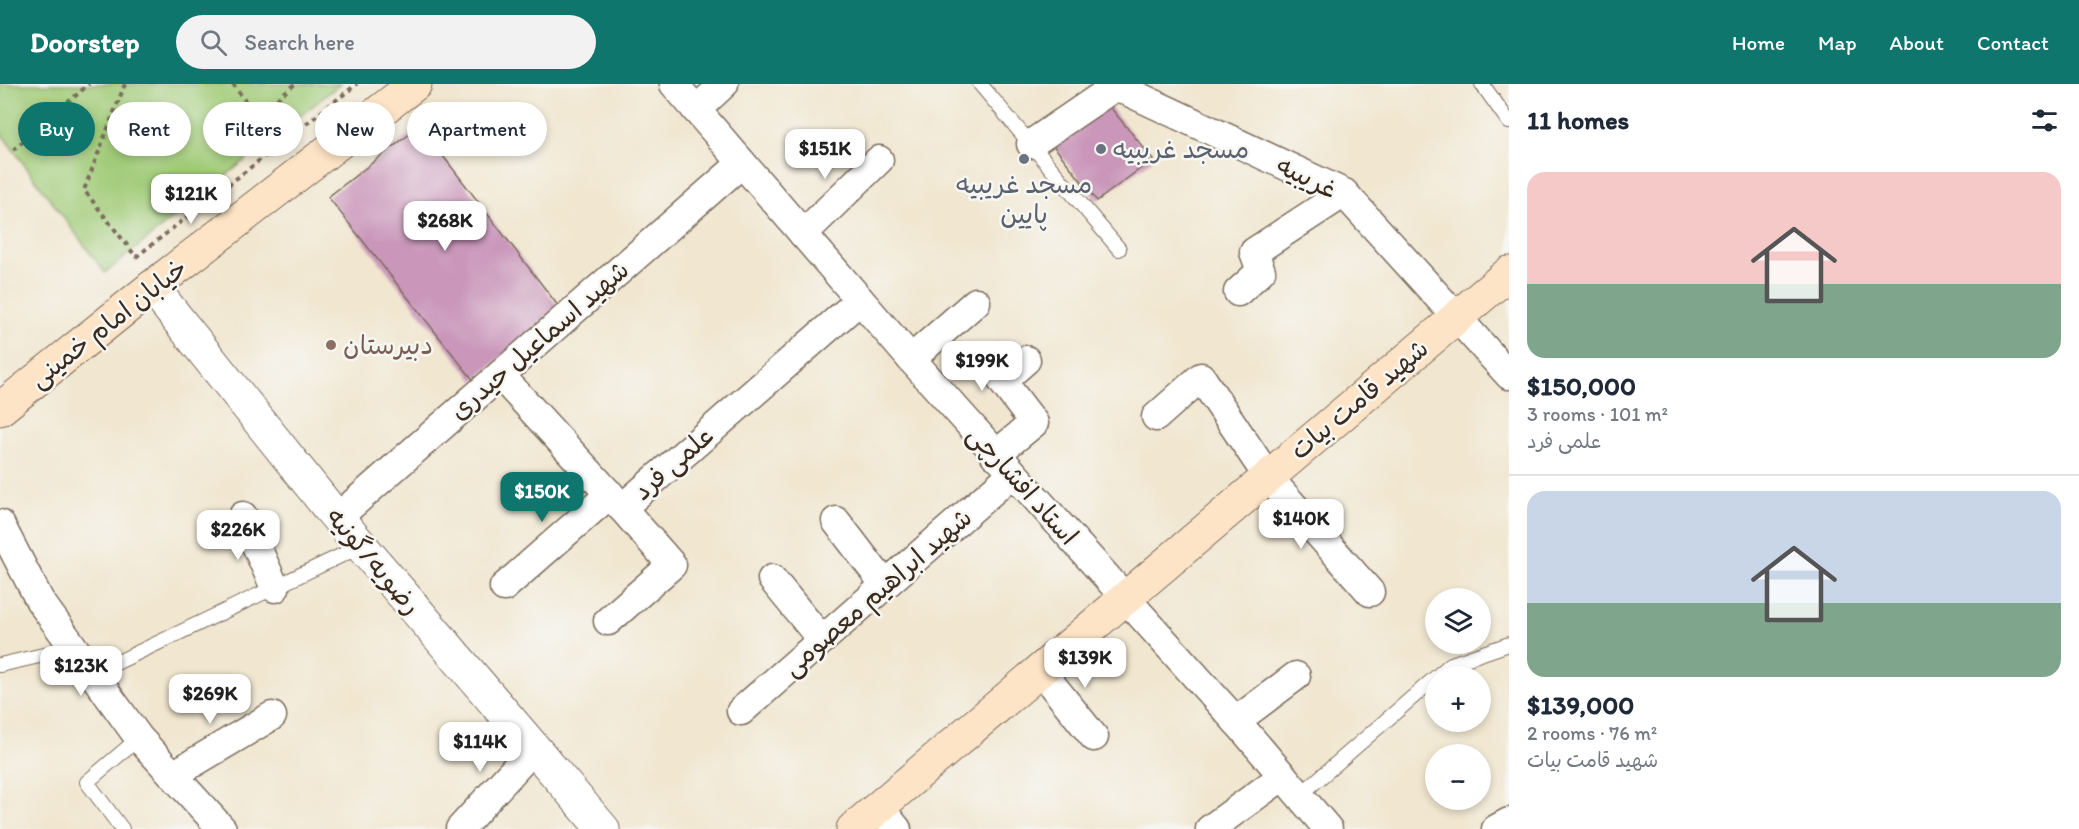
<!DOCTYPE html>
<meta charset="utf-8">
<style>
:root{--surface:#fff;--page:#f2f2f3;--text:#1f2937;--muted:#747a83;--line:#e0e1e3;--accent:#0f766e}
body{margin:0;font-family:Itim,"Playpen Sans Arabic",sans-serif;background:var(--page);color:var(--text);height:100vh;display:flex;flex-direction:column;font-size:22px;white-space:nowrap}
*{box-sizing:border-box;margin:0}
p{font-size:20px;color:var(--muted)}
.icon{flex:none;width:33px;height:33px;fill:none;stroke:currentColor;stroke-width:2;stroke-linecap:round;stroke-linejoin:round}
.map{position:relative;flex:1;overflow:hidden}
.details{display:flex;flex-direction:column;background:var(--surface);width:570px}
.details>*{flex:none}
.guide{position:absolute;left:18px;top:18px;width:570px;height:54px;display:flex;gap:12px}
.tools{position:absolute;left:1425px;top:504px;display:grid;gap:12px}
.tools a{display:grid;place-items:center;width:66px;height:66px;border-radius:50%;background:var(--surface);box-shadow:0 3px 9px #0003;font-size:30px}
.price{position:absolute;translate:-50% -51px;padding:0 14px;border-radius:12px;background:#fff;color:#222;font-size:20px;line-height:39px;filter:drop-shadow(0 2px 3px #0008)}
.price::after{content:'';position:absolute;left:50%;top:36px;width:18px;height:14px;margin-left:-9px;background:inherit;clip-path:polygon(0 0,100% 0,50% 100%)}
.price.current{background:var(--accent);color:#fff}
ul{padding:0;list-style:none}
li{display:grid;align-content:center;gap:12px;height:318px;padding:0 18px}
li+li{border-top:2px solid var(--line)}
li span{display:grid;place-items:center;height:186px;border-radius:18px;color:#555}
li>.icon{margin-inline-start:auto}
span .icon{width:108px;height:108px;fill:#fffc;stroke-width:1}
li b{font-size:26px}
h2{display:flex;justify-content:space-between;align-items:center;height:72px;padding:0 18px;font-size:26px}
.chip{padding:0 21px;border-radius:27px;background:var(--surface);box-shadow:0 3px 9px #0003;font-size:21px;line-height:54px}
.chip.current{background:var(--accent);color:#fff}
header{display:flex;align-items:center;gap:36px;box-sizing:border-box;height:84px;padding:0 30px;background:var(--accent);color:#fff}
header strong{font-size:28px}
nav{display:flex;gap:33px;margin-inline-start:auto;font-size:21px}
.search{width:420px;height:54px;background:var(--page);display:flex;align-items:center;gap:15px;box-sizing:border-box;padding:0 21px;border-radius:33px;color:var(--muted);font-size:22px}
main{display:flex;flex:1;min-height:0}
.map>svg:first-child{display:block}
.green{fill:#a0cb77;stroke:#6e7a4a;stroke-width:1.5}
.building{fill:#ca97bb}
.lines{fill:none;stroke-linecap:round;stroke-linejoin:round}
.service-casing{stroke:#7b6c5c;stroke-width:16}
.minor-casing{stroke:#7b6c5c;stroke-width:31}
.tertiary-casing{stroke:#7b6c5c;stroke-width:35}
.secondary-casing{stroke:#7b6c5c;stroke-width:35}
.path{stroke:#7b6c5c;stroke-width:4;stroke-dasharray:4.5 4.5;stroke-linecap:butt}
.service{stroke:#fff;stroke-width:14}
.minor{stroke:#fff;stroke-width:28}
.tertiary{stroke:#fff;stroke-width:33}
.secondary{stroke:#fee4c6;stroke-width:33}
.worship-dot{fill:#6b7280;stroke:#f6f6f2;stroke-width:2}
.education-dot{fill:#8d6e63;stroke:#f6f6f2;stroke-width:2}
.labels{text-anchor:middle;dominant-baseline:central;stroke-width:5;stroke-linejoin:round;paint-order:stroke}
.worship-label{font-size:26px;fill:#5b616d;stroke:#f6f6f2;text-anchor:start}
.street-label{font-size:26px;fill:#3b2a1e;stroke:#f6f6f2}
.education-label{font-size:26px;fill:#785e54;stroke:#f6f6f2;text-anchor:start}
</style>
<header>
<strong>Doorstep</strong>
<div class="search"><svg class="icon" aria-label="search" viewBox="0 0 24 24"><circle cx="10" cy="10" r="6"/><path d="M15 15l6 6"/></svg>Search here</div>
<nav><a>Home</a><a>Map</a><a>About</a><a>Contact</a></nav>
</header>
<main>
<div class="map">
<svg width="1509" height="745" viewBox="0 0 1509 745">
<rect width="100%" height="100%" fill="#f6f6f2"/>
<filter id="ink" filterUnits="userSpaceOnUse"><feTurbulence type="fractalNoise" baseFrequency=".0167" numOctaves="2"/><feDisplacementMap in="SourceGraphic" scale="12" xChannelSelector="R" yChannelSelector="G"/><feConvolveMatrix kernelMatrix="1 2 1 2 8 2 1 2 1" color-interpolation-filters="sRGB"/></filter>
<filter id="wash" filterUnits="userSpaceOnUse"><feTurbulence type="fractalNoise" baseFrequency=".008" numOctaves="4" result="noise"/><feDisplacementMap in="SourceGraphic" scale="24" xChannelSelector="R" yChannelSelector="G"/><feGaussianBlur stdDeviation="1.35" result="paint"/><feColorMatrix in="noise" values="0 0 0 0 0 0 0 0 0 0 0 0 0 0 0 0 0 1.4 0 .05"/><feComposite in="paint" operator="in"/></filter>
<g filter="url(#wash)">
<rect width="100%" height="100%" fill="#f1e6cf"/>
<polygon class="green" points="0,0 340,0 105,189 0,48"/>
<g id="blocks">
<g class="building">
<polygon points="1101,12 1153,75 1097,117 1049,56"/>
<polygon points="420,42 559,223 474,297 328,113"/>
</g>
</g>
</g>
<g filter="url(#ink)">
<use href="#blocks" fill-opacity="0" stroke="#7b6c5c" stroke-width="1.5"/>
<g class="lines">
<g class="service-casing">
<g id="service">
<polyline points="980,0 1119,165"/>
<polyline points="1482,0 1509,38"/>
<polyline points="0,581 74,564"/>
<polyline points="93,590 361,462"/>
<polyline points="1299,712 1451,580 1509,560"/>
<polyline points="122,745 87,698 139,654"/>
</g>
</g>
<g class="minor-casing">
<g id="minor">
<polyline points="674,0 911,275 1243,645 1328,745"/>
<polyline points="696,26 724,0"/>
<polyline points="1031,60 1116,2 1344,109 1509,291"/>
<polyline points="803,150 879,76"/>
<polyline points="1238,208 1261,187 1254,168 1344,109"/>
<polyline points="911,275 976,218"/>
<polyline points="500,291 622,424 860,216"/>
<polyline points="1156,333 1201,293 1268,393 1370,508"/>
<polyline points="995,371 1034,339 1002,297 1026,276"/>
<polyline points="243,432 275,504"/>
<polyline points="337,434 742,79"/>
<polyline points="836,437 885,501"/>
<polyline points="0,440 40,517 139,654 222,745"/>
<polyline points="772,495 822,556"/>
<polyline points="504,503 610,410"/>
<polyline points="608,537 672,481 622,424"/>
<polyline points="1040,586 1094,653"/>
<polyline points="741,627 1012,390"/>
<polyline points="1236,637 1296,592"/>
<polyline points="173,691 272,632"/>
<polyline points="879,723 897,745"/>
<polyline points="460,745 534,664"/>
<polyline points="1210,745 1283,692"/>
<polyline points="1496,745 1509,738"/>
</g>
</g>
<g class="tertiary-casing">
<polyline id="tertiary" points="152,203 328,423 603,745"/>
</g>
<g class="secondary-casing">
<g id="secondary">
<polyline points="0,325 152,203 415,0"/>
<polyline points="853,745 1509,189"/>
</g>
</g>
<g class="path">
<polyline points="125,0 84,106 137,174"/>
<polyline points="233,0 279,63"/>
<polyline points="256,32 295,0"/>
<polyline points="13,66 89,0"/>
<polyline points="136,173 357,0"/>
</g>
<use href="#service" class="service"/>
<use href="#minor" class="minor"/>
<use href="#tertiary" class="tertiary"/>
<use href="#secondary" class="secondary"/>
</g>
</g>
<g class="worship-dot">
<circle cx="1101" cy="65" r="6"/>
<circle cx="1024" cy="75" r="6"/>
</g>
<circle class="education-dot" cx="331" cy="261" r="6"/>
<g class="labels">
<g class="worship-label">
<text x="1113" y="65">مسجد غریبیه</text>
<text x="1024" y="100" text-anchor="middle">مسجد غریبیه<tspan x="1024" dy="30">پایین</tspan></text>
</g>
<g class="street-label">
<text transform="translate(1307 93) rotate(26)">غریبیه</text>
<text transform="translate(108 239) rotate(-38)">خیابان امام خمینی</text>
<text transform="translate(539 256) rotate(-41)">شهید اسماعیل حیدری</text>
<text transform="translate(1359 315) rotate(-40)">شهید قامت بیات</text>
<text transform="translate(673 379) rotate(-41)">علمی فرد</text>
<text transform="translate(1023 401) rotate(48)">استاد افشارچی</text>
<text transform="translate(374 477) rotate(50)">رضویه/گونیه</text>
<text transform="translate(877 508) rotate(-41)">شهید ابراهیم معصومی</text>
</g>
<g class="education-label">
<text x="343" y="261">دبیرستان</text>
</g>
</g>
</svg>
<div class="tools">
<a><svg class="icon" aria-label="layers" viewBox="0 0 24 24"><path d="M12 4l9 5-9 5-9-5zM3 14l9 5 9-5"/></svg></a>
<a>+</a>
<a>−</a>
</div>
<b class="price" style="left:825px;top:96px">$151K</b>
<b class="price" style="left:191px;top:141px">$121K</b>
<b class="price" style="left:445px;top:168px">$268K</b>
<b class="price" style="left:982px;top:308px">$199K</b>
<b class="price current" style="left:542px;top:439px">$150K</b>
<b class="price" style="left:1301px;top:466px">$140K</b>
<b class="price" style="left:238px;top:477px">$226K</b>
<b class="price" style="left:1085px;top:605px">$139K</b>
<b class="price" style="left:81px;top:613px">$123K</b>
<b class="price" style="left:210px;top:641px">$269K</b>
<b class="price" style="left:480px;top:689px">$114K</b>
<div class="guide">
<a class="chip current">Buy</a>
<a class="chip">Rent</a>
<a class="chip">Filters</a>
<a class="chip">New</a>
<a class="chip">Apartment</a>
</div>
</div>
<section class="details">
<h2>11 homes<svg class="icon" aria-label="filters" viewBox="0 0 24 24"><path d="M4 7h16M4 17h16"/><circle cx="9" cy="7" r="2"/><circle cx="15" cy="17" r="2"/></svg></h2>
<ul>
<li><span style="background:linear-gradient(#f6c9c9 60%,#7fa58c 0)"><svg class="icon" aria-label="home" viewBox="0 0 24 24"><path d="M3 11l9-7 9 7M6 9v11h12V9"/></svg></span><div><b>$150,000</b><p>3 rooms · 101 m²</p><p>علمی فرد</p></div></li>
<li><span style="background:linear-gradient(#c9d6e8 60%,#7fa58c 0)"><svg class="icon" aria-label="home" viewBox="0 0 24 24"><path d="M3 11l9-7 9 7M6 9v11h12V9"/></svg></span><div><b>$139,000</b><p>2 rooms · 76 m²</p><p>شهید قامت بیات</p></div></li>
</ul>
</section>
</main>
